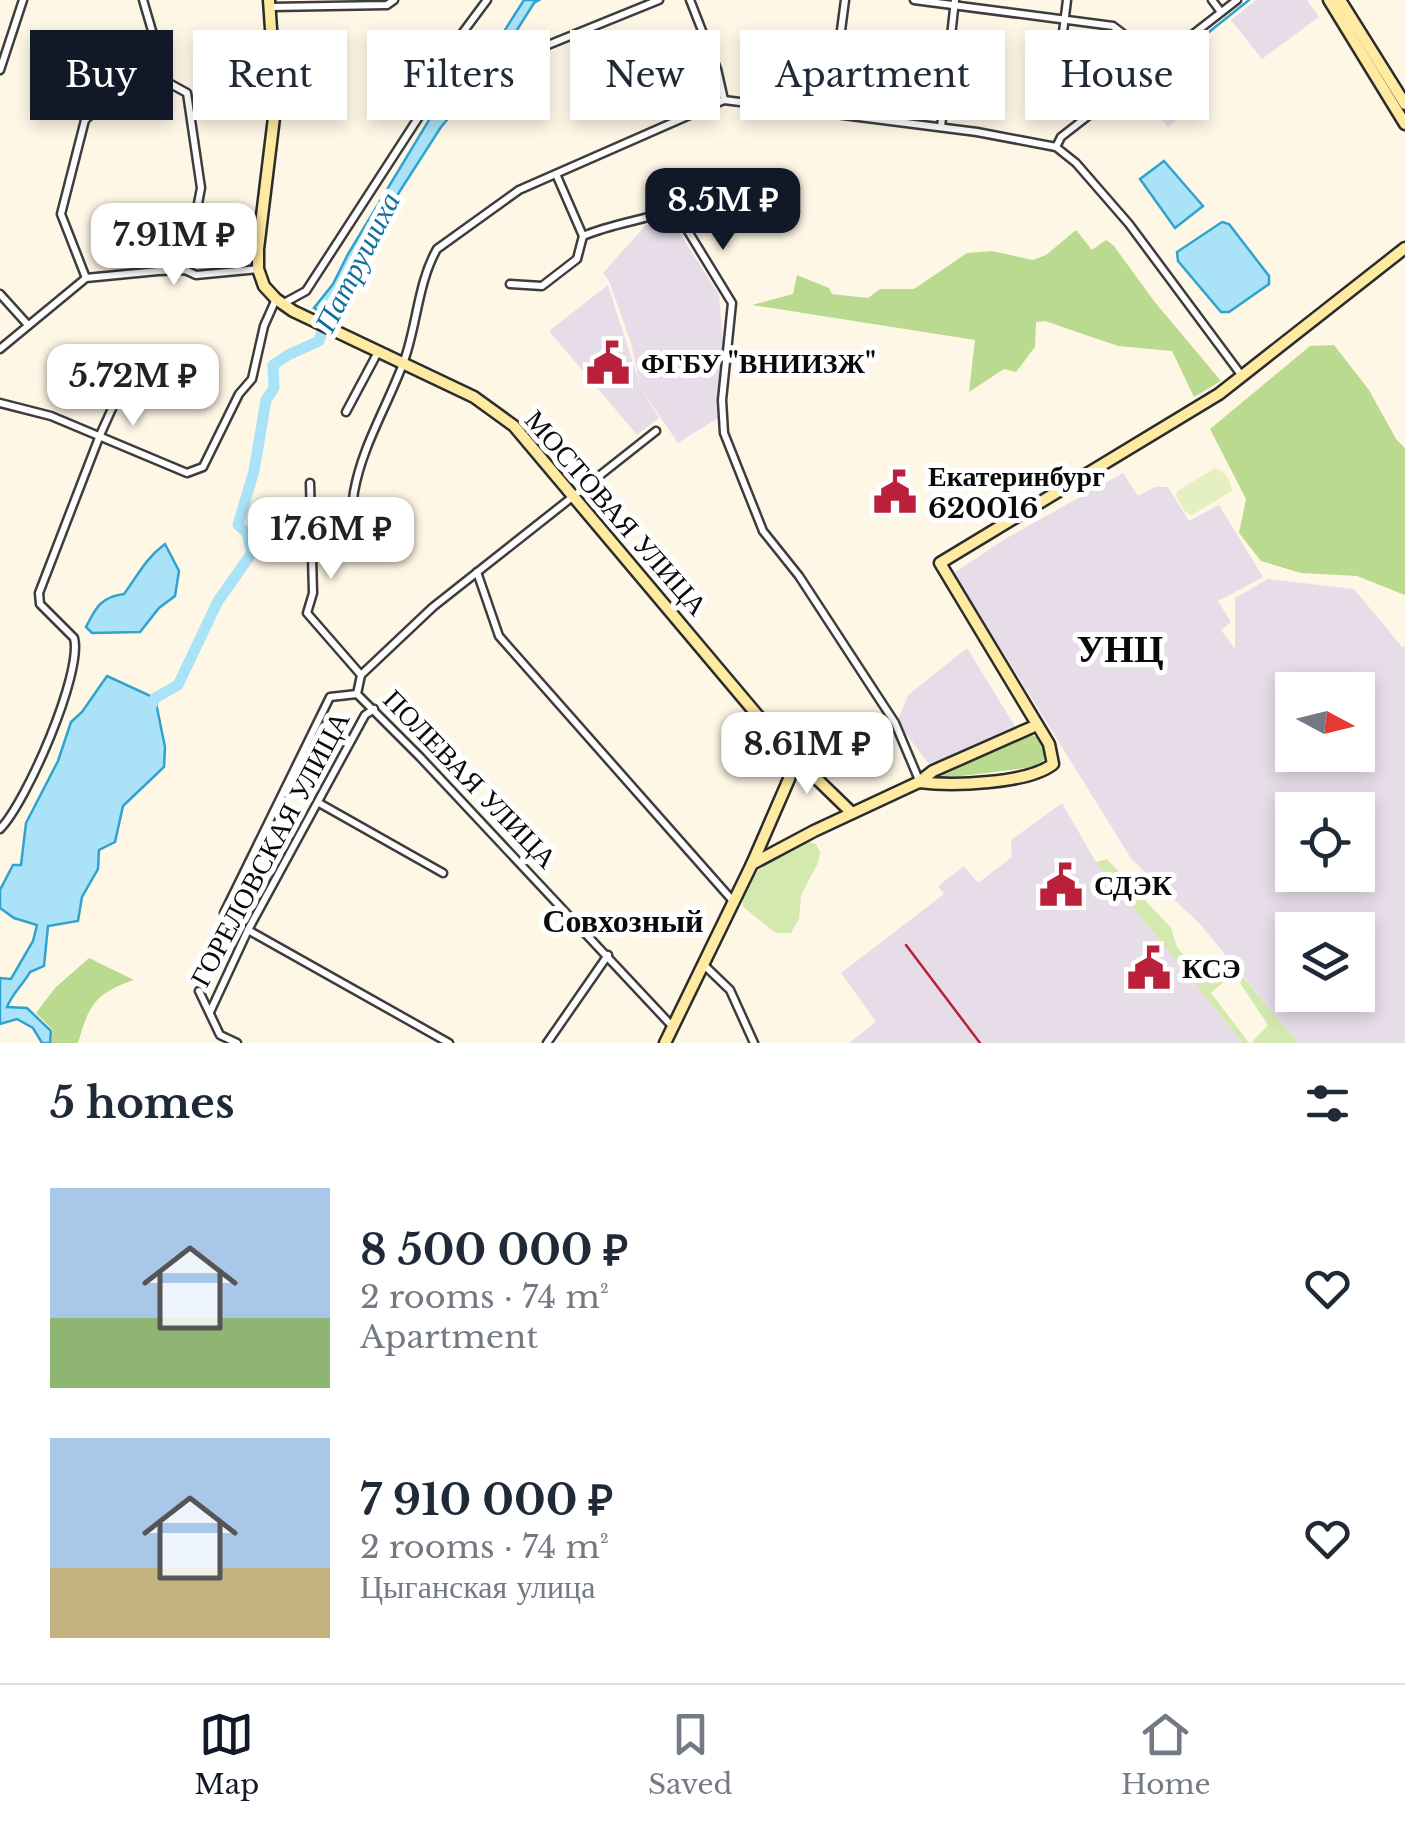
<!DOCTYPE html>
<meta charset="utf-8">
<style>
:root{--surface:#fff;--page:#f2f2f3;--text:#1f2937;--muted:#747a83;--line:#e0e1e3;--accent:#111827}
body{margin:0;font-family:"Libre Baskerville",serif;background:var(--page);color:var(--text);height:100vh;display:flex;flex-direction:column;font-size:38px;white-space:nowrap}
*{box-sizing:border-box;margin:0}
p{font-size:32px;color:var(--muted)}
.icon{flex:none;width:55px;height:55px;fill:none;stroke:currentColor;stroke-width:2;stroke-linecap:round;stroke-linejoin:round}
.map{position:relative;height:1043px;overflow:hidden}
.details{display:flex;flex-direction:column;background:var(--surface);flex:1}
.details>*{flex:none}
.guide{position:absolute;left:30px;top:30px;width:1345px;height:90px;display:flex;gap:20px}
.needle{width:65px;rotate:97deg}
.controls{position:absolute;left:1275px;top:672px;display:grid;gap:20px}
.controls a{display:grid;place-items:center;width:100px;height:100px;border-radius:0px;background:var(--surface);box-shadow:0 5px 15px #0003;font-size:50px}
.price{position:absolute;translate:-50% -85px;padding:0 22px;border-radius:20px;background:#fff;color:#222;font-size:32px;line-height:65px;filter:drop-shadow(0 2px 5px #0008)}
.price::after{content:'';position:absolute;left:50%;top:60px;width:30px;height:22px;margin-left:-15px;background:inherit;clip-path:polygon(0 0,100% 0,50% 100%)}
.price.on{background:var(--accent);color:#fff}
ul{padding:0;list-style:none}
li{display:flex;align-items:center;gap:30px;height:250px;padding:0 50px}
li span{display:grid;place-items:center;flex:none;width:280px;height:200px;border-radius:0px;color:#555}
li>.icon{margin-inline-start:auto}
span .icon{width:120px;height:120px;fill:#fffc;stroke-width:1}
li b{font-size:42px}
h2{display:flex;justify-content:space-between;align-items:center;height:120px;padding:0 50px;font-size:42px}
.tag{padding:0 35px;border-radius:0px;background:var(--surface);box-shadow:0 5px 15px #0003;font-size:35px;line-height:90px}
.tag.on{background:var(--accent);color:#fff}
.tabs{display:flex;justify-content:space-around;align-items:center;height:140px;border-top:2px solid var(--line);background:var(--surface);font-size:28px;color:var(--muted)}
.tabs a{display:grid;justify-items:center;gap:5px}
.tabs .on{color:var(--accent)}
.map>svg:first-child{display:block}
.industrial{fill:#e7dde9;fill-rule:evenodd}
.green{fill:#d4e9b0}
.forest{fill:#bada8f}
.pitch{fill:#e5f0c2}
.water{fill:#aae3f7;stroke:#30a2d0;stroke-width:2.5}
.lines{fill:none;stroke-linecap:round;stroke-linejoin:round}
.stream{stroke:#30a2d0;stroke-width:2.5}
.river{stroke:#aae3f7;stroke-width:11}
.street-casing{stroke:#3d3d3d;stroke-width:11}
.secondary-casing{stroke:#2c2c2c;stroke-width:15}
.street{stroke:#fff;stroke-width:6}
.secondary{stroke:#ffeaa1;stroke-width:10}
.rail{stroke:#bb203a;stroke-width:2.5}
.labels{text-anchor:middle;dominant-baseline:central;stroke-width:10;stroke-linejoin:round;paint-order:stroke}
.poi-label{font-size:28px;font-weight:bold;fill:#0a0a0a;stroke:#fff;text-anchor:start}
.street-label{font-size:28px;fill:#0a0a0a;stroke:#fff}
.water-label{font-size:30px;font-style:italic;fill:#12709c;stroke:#fff}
.quarter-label{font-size:32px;font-weight:bold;fill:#0a0a0a;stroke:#fff}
.district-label{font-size:38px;font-weight:bold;fill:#0a0a0a;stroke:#fff}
</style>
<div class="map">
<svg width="1405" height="1043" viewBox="0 0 1405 1043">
<rect width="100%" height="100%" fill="#fff7e6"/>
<g class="industrial">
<polygon points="1256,0 1307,0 1319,17 1262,59 1231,20"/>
<polygon points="1162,75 1190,108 1168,127 1139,93"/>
<polygon points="668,215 719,295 723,341 718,418 678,443 641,389 659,418 637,435 549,331 608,285 640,385 631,343 609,281 603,273 645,226"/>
<path d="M1123 473 1138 496 1155 487H1168L1189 521 1219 505 1263 577 1218 601 1231 622 1221 630 1235 649V598L1268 579 1354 589 1402 647 1405 646V1043H1298L1200 924 1132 860 954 573 1005 539ZM1292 690H1358V755H1292ZM1292 810H1358V875H1292ZM1292 930H1358V995H1292Z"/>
<polygon points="967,648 1016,728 932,768 897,722 908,695"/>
<polygon points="1062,803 1096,862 1243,1043 849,1043 876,1022 841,973 944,894 938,886 964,866 978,883 1012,857 1011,840"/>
</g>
<g class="green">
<path d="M806 841 816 844 820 852 818 863 801 895 799 919 791 933H776L743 907C737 873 782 855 806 841Z"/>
<polygon points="1107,859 1171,928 1177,947 1190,963 1209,970 1221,966 1229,977 1211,993 1249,1043 1243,1043 1096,862"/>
<polygon points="1243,977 1298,1043 1251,1043 1268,1025 1240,983"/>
</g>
<g class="forest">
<polygon points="1076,230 1092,250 1106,240 1114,246 1154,301 1221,381 1194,397 1172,351 1118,346 1045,321 1036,322 1035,347 1016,372 1004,369 969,392 975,340 752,305 793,294 797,275 829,288 832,294 868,298 880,289 914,289 967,253 992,251 1033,260 1046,255"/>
<polygon points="1334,345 1369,390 1396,439 1405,448 1405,595 1357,576 1301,573 1261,561 1239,533 1246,499 1210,429 1310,346"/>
<polygon points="1030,734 1039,738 1046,752 1043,761 1033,767 937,779 935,774"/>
<path d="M89 958 134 980C95 993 89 1005 78 1043H51L53 1030 36 1013 55 988Z"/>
</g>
<path class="pitch" d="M1215 468C1225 471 1231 481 1232 491L1192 515 1185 512 1176 496 1177 491Z"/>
<g class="water">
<polygon points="524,0 539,0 534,3 498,60 441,127 362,250 339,323 314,308 333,284 348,254 429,120 496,44"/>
<polygon points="1164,161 1203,206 1175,228 1140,179"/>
<polygon points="1222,222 1229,224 1269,276 1269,284 1229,312 1221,312 1178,261 1177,252"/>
<path d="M165 544 179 571 175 596 159 608 140 632 92 633 86 627C96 607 101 597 124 594 138 575 146 558 165 544Z"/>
<path d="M107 676 155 698 165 747 164 767 123 806 115 842 99 850 98 869 82 897 78 921 48 926 44 966 30 972C23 985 13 992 7 1007L27 1008 51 1031 50 1043H42L33 1028 17 1019 0 1024V978L11 979 33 941 37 925 14 918 0 908V890L13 865H21L26 823 58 761 71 722 82 712Z"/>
</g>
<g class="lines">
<polyline class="stream" points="1105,118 1111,112 1128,110 1134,92 1249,0"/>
<polyline class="river" points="150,708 155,698 178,685 218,601 252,553 247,533 238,525 254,471 266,400 274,388 273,365 288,355 319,341 331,303"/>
<g class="street-casing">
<g id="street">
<polyline points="690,0 717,69 724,100"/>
<polyline points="914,0 1113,26 1126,36 1150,67"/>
<polyline points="1212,0 1221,12"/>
<polyline points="271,7 387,5 394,0"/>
<polyline points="543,47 659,0"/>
<polyline points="446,55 487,0"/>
<polyline points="0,70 23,0"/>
<polyline points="167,82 187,93 201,188 185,270"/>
<polyline points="1056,89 1067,0"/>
<polyline points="830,114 845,0"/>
<polyline points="941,127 955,0"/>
<polyline points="1056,147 1061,137 1237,0"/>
<path d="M583 236C611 224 639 221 669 211L683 223 732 303 722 400 724 433 763 531 799 576 895 723 919 780"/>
<polyline points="86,278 61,214 85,120 102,105 152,95 167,82 143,0"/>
<polyline points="510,284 542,286 577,259 583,236 556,174"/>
<polyline points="0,294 28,325"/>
<polyline points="284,303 306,291 424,109 446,83"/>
<polyline points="0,349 86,278 158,271 185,270 196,275 258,269"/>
<polyline points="0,403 51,416 187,473 203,467 239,394 252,379 264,326 276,299"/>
<polyline points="346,412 378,352"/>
<polyline points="310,483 313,593 307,613 361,675"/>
<path d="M360 546C358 530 351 508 354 492 362 446 388 405 404 361 417 325 418 282 437 249L519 190 724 100 977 132 1056 147 1076 163 1129 224 1242 376"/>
<polyline points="477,572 499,636 733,901"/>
<polyline points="357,694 420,757 672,1026"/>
<polyline points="357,694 361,675 433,607 656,431"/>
<polyline points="319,803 443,873"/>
<path d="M0 829C26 803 83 673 74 638L40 604 39 593 100 435 130 369"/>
<polyline points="224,913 330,697 357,694"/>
<polyline points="248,930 449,1043"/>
<polyline points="703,964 730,990 754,1043"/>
<polyline points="199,991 220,1035 237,1043"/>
<polyline points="210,1012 248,930 365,715 374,709"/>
<polyline points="547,1043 608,955"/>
</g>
</g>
<g class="secondary-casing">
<g id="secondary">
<polyline points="269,0 276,101 258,249 258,269 264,286 276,299 293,311 474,397 514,426 785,748 852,813"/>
<polyline points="1329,0 1405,124"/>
<polyline points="1340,0 1405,104"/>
<path d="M919 782C951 786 1028 784 1053 764L1049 744 940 563 1219 394 1405 248"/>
<polyline points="752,864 814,831 919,782 933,771 1037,725"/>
<polyline points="665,1043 752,864 789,779 794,758"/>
</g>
</g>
<use href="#street" class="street"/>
<use href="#secondary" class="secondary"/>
<polyline class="rail" points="906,945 980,1043"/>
</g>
<defs>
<g id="civic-bare" transform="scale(3.45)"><path d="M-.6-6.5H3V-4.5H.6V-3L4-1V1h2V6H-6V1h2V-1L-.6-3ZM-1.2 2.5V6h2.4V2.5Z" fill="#bb203a" stroke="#fff" stroke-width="2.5" paint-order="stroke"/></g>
</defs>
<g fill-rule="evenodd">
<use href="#civic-bare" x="608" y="363"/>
<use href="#civic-bare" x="895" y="492"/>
<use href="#civic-bare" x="1061" y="885"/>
<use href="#civic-bare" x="1149" y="968"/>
</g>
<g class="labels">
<g class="poi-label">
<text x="641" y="363">ФГБУ "ВНИИЗЖ"</text>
<text x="928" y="476">Екатеринбург<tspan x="928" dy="32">620016</tspan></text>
<text x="1094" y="885">СДЭК</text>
<text x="1182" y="968">КСЭ</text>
</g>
<g class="street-label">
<text transform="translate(616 513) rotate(49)">МОСТОВАЯ УЛИЦА</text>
<text transform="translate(470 779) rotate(46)">ПОЛЕВАЯ УЛИЦА</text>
<text transform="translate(270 849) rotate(-62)">ГОРЕЛОВСКАЯ УЛИЦА</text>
</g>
<g class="water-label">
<text transform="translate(357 262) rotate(-63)">Патрушиха</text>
</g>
<g class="quarter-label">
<text x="623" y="921">Совхозный</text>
</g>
<g class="district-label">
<text x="1120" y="648">УНЦ</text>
</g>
</g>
</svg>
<div class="controls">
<a><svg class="needle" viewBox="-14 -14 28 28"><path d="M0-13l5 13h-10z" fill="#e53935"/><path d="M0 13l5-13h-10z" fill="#747a83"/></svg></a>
<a><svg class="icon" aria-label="locate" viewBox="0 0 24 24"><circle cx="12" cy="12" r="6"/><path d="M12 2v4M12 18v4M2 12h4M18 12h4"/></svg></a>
<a><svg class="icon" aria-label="layers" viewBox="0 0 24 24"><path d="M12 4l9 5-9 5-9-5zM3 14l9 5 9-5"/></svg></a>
</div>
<b class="price on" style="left:723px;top:253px">8.5M ₽</b>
<b class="price" style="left:174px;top:288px">7.91M ₽</b>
<b class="price" style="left:133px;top:429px">5.72M ₽</b>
<b class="price" style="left:331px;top:582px">17.6M ₽</b>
<b class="price" style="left:807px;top:797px">8.61M ₽</b>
<div class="guide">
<a class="tag on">Buy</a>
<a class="tag">Rent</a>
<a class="tag">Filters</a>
<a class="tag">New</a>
<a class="tag">Apartment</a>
<a class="tag">House</a>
</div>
</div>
<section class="details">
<h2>5 homes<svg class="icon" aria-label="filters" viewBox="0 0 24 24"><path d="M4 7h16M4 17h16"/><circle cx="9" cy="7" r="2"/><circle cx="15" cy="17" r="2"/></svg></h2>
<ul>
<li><span style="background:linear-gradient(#a9c7e8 65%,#8fb573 0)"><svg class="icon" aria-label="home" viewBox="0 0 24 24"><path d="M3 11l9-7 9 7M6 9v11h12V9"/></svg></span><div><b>8 500 000 ₽</b><p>2 rooms · 74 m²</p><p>Apartment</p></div><svg class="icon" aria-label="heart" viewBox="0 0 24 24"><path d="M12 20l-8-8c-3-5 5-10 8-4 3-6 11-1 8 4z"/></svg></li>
<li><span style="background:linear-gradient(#a9c7e8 65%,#c2b280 0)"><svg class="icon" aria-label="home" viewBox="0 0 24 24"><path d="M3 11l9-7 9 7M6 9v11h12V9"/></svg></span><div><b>7 910 000 ₽</b><p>2 rooms · 74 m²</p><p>Цыганская улица</p></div><svg class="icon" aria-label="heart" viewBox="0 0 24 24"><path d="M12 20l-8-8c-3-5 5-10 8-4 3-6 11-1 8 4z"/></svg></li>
</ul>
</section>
<nav class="tabs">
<a class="on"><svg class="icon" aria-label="map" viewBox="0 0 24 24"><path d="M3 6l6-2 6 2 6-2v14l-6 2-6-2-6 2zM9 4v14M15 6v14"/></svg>Map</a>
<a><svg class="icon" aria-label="saved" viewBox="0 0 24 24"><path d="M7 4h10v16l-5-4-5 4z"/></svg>Saved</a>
<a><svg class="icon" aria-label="home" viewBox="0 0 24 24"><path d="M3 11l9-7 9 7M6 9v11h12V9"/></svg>Home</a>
</nav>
